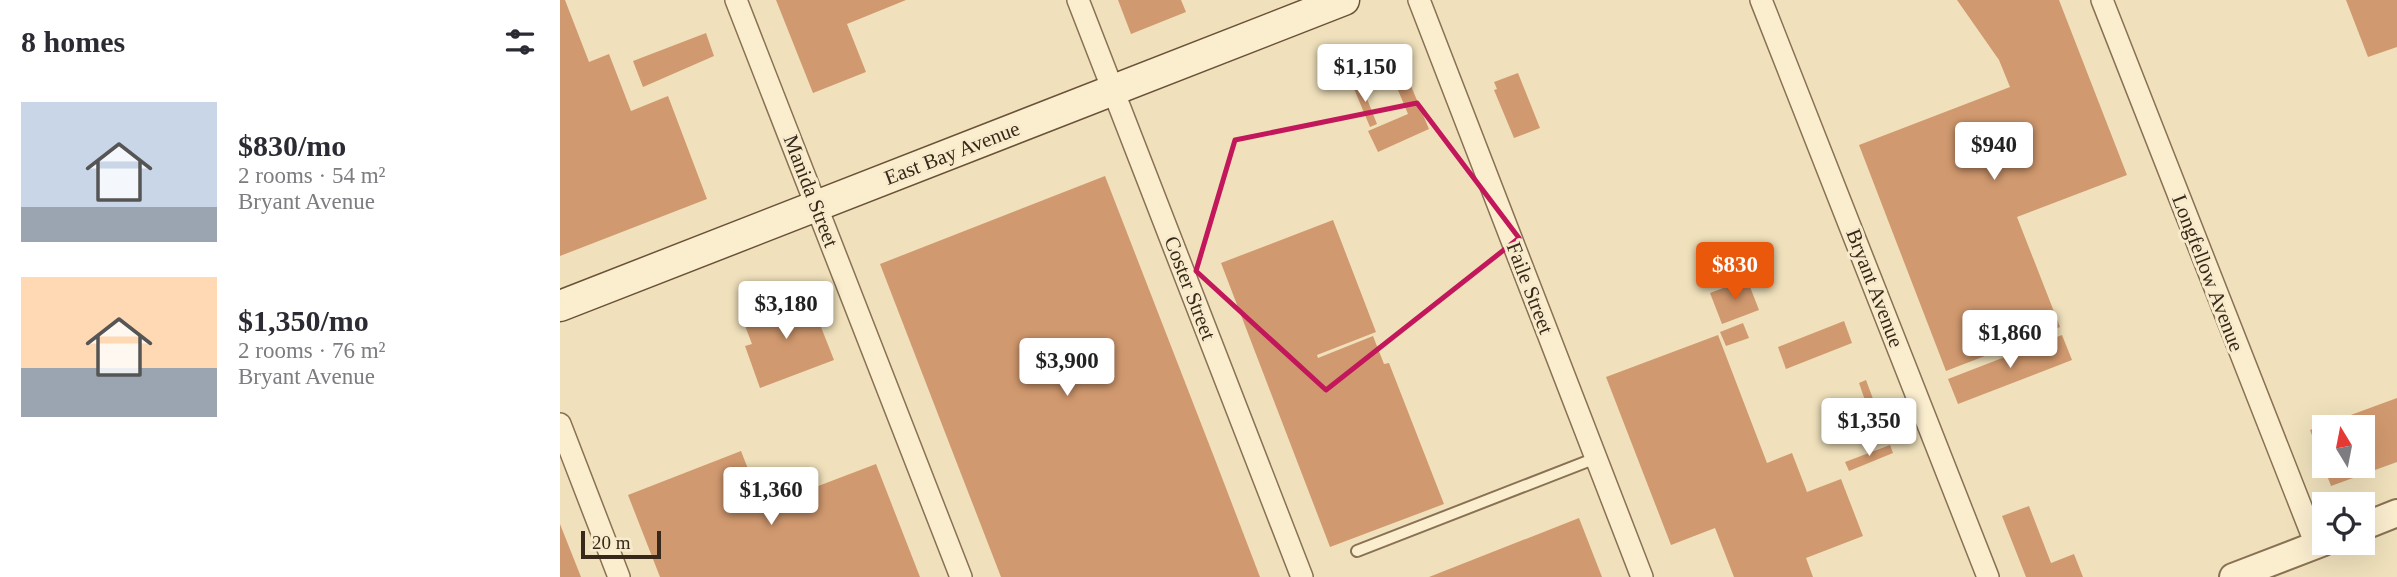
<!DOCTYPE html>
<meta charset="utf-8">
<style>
:root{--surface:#fff;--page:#f7f7f7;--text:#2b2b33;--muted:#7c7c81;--accent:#ea580c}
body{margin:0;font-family:Georgia,serif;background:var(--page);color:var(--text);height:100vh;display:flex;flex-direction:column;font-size:26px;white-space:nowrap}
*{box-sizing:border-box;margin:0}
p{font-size:23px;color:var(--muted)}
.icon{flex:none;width:38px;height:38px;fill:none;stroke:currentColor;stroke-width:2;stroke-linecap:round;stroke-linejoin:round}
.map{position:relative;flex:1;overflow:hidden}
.details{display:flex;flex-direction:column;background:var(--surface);width:560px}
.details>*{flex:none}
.needle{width:46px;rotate:350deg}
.tools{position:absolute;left:1752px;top:415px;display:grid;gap:14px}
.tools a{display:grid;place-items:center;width:63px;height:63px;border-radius:0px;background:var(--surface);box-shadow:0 7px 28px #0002;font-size:35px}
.scale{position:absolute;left:21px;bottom:18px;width:80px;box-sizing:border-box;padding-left:7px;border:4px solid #37281a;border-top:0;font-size:19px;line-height:24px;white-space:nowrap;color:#37281a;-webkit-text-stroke:5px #f7ebcc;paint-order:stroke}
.price{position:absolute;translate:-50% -60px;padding:0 16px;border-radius:7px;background:#fff;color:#222;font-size:23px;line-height:46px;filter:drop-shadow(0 2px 4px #0008)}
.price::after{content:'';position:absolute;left:50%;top:42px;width:21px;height:16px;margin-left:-10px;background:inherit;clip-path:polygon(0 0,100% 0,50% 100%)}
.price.selected{background:var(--accent);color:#fff}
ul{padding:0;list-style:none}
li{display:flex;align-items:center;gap:21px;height:175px;padding:0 21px}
li span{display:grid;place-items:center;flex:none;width:196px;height:140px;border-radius:0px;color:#555}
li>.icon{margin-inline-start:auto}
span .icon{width:84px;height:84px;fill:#fffc;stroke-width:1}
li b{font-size:30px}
h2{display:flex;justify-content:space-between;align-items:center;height:84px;padding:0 21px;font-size:30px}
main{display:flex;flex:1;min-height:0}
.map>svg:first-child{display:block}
.building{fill:#d1996f;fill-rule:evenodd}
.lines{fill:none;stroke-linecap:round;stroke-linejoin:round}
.service-casing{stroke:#897154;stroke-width:14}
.minor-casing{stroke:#897154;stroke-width:24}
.tertiary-casing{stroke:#897154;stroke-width:30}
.secondary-casing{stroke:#6a5238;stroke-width:33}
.service{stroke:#fbeecf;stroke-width:10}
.minor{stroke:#fbeecf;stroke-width:21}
.tertiary{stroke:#fbeecf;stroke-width:26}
.secondary{stroke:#fbeecf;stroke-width:30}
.marked{fill:none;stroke:#c2185b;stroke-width:5;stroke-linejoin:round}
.labels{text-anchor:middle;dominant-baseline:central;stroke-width:6;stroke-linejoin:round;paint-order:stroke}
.street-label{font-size:21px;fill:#37281a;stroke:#f7ebcc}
</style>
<main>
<section class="details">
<h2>8 homes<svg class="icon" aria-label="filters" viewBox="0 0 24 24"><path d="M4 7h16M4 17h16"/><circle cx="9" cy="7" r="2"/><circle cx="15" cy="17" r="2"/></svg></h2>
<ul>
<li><span style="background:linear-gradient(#c9d6e8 75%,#9aa5b1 0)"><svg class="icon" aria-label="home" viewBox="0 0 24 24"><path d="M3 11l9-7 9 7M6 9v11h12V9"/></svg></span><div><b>$830/mo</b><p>2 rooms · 54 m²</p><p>Bryant Avenue</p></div></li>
<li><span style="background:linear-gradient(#ffd9b3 65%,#9aa5b1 0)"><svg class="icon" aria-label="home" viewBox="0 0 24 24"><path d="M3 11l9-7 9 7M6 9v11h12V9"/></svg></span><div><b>$1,350/mo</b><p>2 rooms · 76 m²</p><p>Bryant Avenue</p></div></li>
</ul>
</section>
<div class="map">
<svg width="1837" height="577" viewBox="0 0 1837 577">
<rect width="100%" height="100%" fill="#f0e1bc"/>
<g class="building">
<polygon points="0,0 5,0 29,62 49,54 71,111 108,96 147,199 0,256"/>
<polygon points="216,0 346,0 287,24 306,72 253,93"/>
<polygon points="558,0 621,0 626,12 571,34"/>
<polygon points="1397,0 1499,0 1567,175 1457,217 1500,327 1386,371 1299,145 1450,87 1439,60"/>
<polygon points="1786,0 1837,0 1837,47 1808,57"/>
<polygon points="146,33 154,56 83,87 73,61"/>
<polygon points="838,55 869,129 818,152 808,131 848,114 835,83 836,81 830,84 826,75 834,71 832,67 815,74 812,67"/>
<polygon points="958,73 980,128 954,138 934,90 937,89 934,82"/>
<polygon points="800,81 817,124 810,127 792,84"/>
<polygon points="545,176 656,462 700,577 441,577 386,435 320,264"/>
<polygon points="773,220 816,332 757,355 758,358 813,336 824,364 829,363 884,504 770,547 661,263"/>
<polygon points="1187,279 1199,310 1162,324 1150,293"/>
<polygon points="248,294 274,360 200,388 185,346 192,344 182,318"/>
<polygon points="1284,321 1292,343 1226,369 1218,347"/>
<polygon points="1183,323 1189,338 1166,346 1160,332"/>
<polygon points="1158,335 1207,463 1232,453 1247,492 1281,479 1303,536 1246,558 1253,577 1174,577 1155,528 1111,545 1046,377"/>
<polygon points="1502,335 1512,360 1398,404 1388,379"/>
<polygon points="1306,380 1316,407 1308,409 1299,383"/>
<path d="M1837 398V462L1771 486 1750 430ZM1764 427H1802V466H1764Z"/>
<polygon points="1330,445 1333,453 1289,471 1285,462"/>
<polygon points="181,451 203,507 316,464 360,577 100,577 68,495"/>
<polygon points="1469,506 1491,563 1514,554 1523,577 1466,577 1442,516"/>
<polygon points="1019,518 1042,577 869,577"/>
<polygon points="0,524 21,577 0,577"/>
</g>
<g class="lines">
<g class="service-casing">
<polyline id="service" points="797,551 1036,458"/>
</g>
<g class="minor-casing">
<g id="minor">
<polyline points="176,0 401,577"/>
<polyline points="518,0 742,577"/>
<polyline points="859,0 1082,577"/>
<polyline points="1201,0 1428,577"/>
<polyline points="1542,0 1756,545"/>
<polyline points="0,424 59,577"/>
</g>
</g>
<g class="tertiary-casing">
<g id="tertiary">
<polyline points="1802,527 1837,513"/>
<polyline points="1673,577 1764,542"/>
</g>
</g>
<g class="secondary-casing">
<polyline id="secondary" points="0,306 784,0"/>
</g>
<use href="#service" class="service"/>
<use href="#minor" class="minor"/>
<use href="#tertiary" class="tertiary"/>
<use href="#secondary" class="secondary"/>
</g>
<path class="marked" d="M857 103 959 238 766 390 636 271 675 140Z"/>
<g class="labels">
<g class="street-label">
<text transform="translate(392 153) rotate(-21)">East Bay Avenue</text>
<text transform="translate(251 191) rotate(69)">Manida Street</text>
<text transform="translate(1648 273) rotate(69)">Longfellow Avenue</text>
<text transform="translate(630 288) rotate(69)">Coster Street</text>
<text transform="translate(970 288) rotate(69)">Faile Street</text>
<text transform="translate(1315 288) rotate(69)">Bryant Avenue</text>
</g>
</g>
</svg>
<div class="tools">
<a><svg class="needle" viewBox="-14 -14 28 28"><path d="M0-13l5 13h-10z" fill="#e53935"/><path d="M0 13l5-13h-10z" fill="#7c7c81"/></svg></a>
<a><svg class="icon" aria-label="locate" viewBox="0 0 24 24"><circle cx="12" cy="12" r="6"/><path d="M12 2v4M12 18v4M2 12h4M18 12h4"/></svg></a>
</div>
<div class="scale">20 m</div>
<b class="price" style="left:805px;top:104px">$1,150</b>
<b class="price" style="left:1434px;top:182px">$940</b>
<b class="price selected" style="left:1175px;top:302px">$830</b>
<b class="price" style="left:226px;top:341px">$3,180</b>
<b class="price" style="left:1450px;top:370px">$1,860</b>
<b class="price" style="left:507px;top:398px">$3,900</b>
<b class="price" style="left:1309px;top:458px">$1,350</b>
<b class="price" style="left:211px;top:527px">$1,360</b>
</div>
</main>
